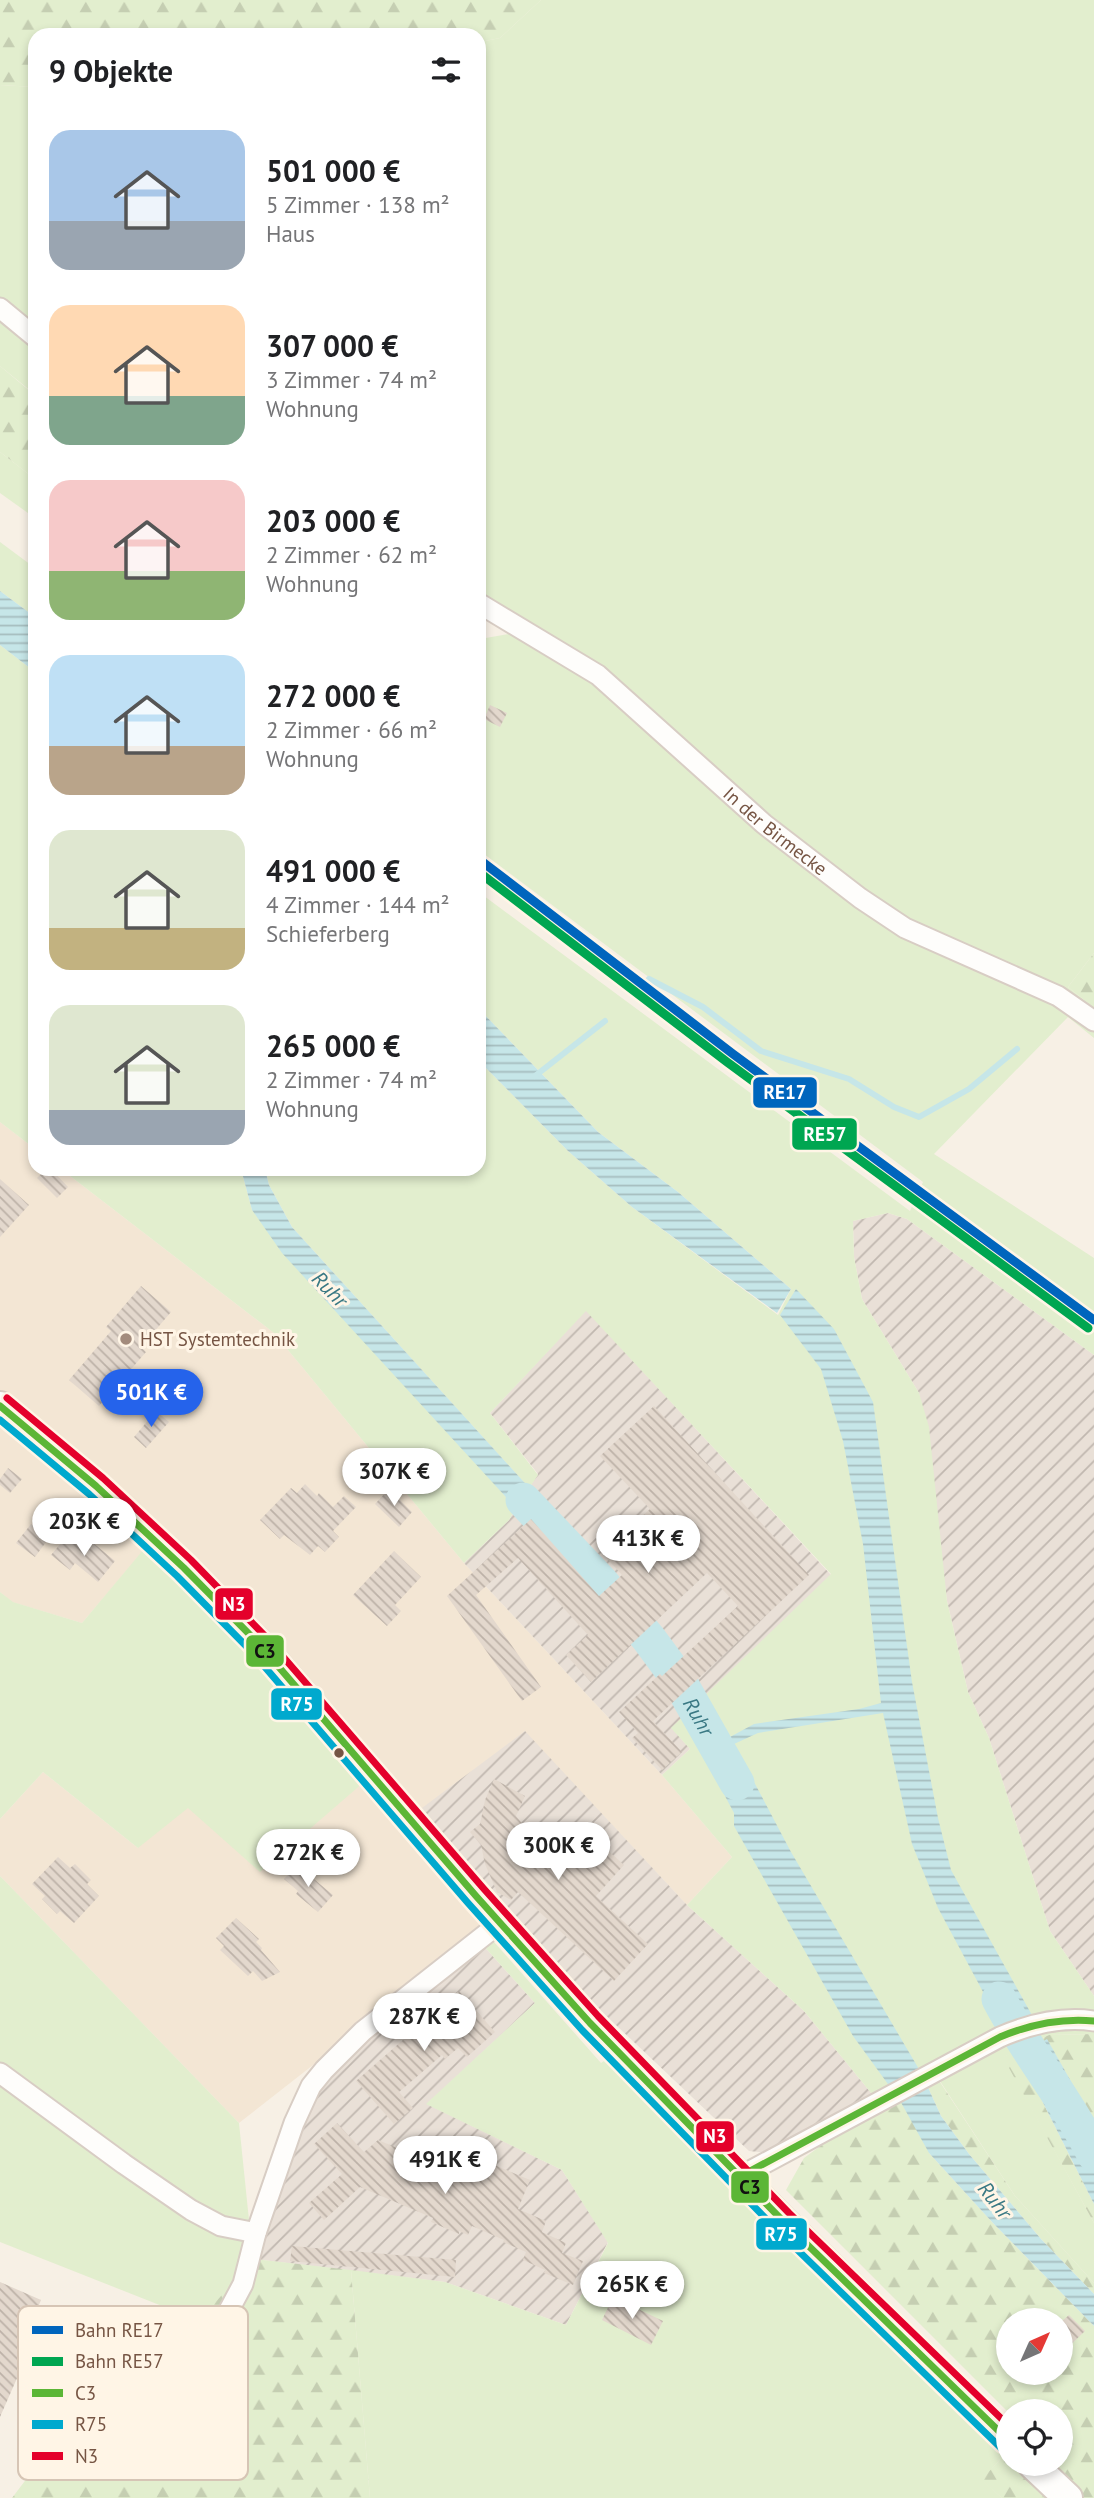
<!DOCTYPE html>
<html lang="de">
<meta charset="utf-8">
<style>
:root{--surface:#fff;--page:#f6f6f6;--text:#202124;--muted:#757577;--accent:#2563eb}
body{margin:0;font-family:"PT Sans",sans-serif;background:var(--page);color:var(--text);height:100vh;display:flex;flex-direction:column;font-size:26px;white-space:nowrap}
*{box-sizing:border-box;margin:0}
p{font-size:23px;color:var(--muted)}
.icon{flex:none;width:38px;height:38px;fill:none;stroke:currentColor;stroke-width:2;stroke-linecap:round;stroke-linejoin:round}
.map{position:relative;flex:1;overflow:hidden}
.sheet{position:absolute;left:28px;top:28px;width:458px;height:1148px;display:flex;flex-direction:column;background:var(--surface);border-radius:21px;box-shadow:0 4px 10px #0003}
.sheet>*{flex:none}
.needle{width:46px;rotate:45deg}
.fabs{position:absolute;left:996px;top:2308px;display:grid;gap:14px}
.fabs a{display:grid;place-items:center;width:77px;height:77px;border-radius:50%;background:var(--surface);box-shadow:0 4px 10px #0003;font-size:35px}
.price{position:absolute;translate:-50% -60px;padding:0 16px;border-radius:24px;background:#fff;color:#222;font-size:23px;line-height:46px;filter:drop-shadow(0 2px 4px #0008)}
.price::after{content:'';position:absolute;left:50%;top:42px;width:21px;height:16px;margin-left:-10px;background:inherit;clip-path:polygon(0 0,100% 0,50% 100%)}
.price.on{background:var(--accent);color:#fff}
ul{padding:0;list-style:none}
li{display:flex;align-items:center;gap:21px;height:175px;padding:0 21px}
li span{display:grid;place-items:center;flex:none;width:196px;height:140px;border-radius:21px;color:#555}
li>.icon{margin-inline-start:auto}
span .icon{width:84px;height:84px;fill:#fffc;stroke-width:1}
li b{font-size:30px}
h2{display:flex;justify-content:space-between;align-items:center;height:84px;padding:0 21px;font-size:30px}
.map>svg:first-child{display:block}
.residential{fill:#f3e6d4}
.industrial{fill:url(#industrial-furrows)}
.green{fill:#e2eece}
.forest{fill:url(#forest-firs);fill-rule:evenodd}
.water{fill:url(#water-rules)}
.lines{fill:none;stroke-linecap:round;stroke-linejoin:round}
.stream{stroke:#c6e6e8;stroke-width:6}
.river{stroke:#c6e6e8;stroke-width:35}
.building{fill:url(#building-back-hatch)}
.street-casing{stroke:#d8cdc4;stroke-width:23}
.secondary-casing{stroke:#d7ccc2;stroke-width:32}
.street{stroke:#fefdfb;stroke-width:19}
.secondary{stroke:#fefdfb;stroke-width:28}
.bus-1-casing{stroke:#fff5e6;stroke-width:12}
.bus-2-casing{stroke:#fff5e6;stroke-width:12}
.bus-3-casing{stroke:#fff5e6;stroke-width:12}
.bus-1{stroke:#5cb636;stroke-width:7}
.bus-2{stroke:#00a9ce;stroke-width:7}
.bus-3{stroke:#e4002b;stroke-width:7}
.rail-1-casing{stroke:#fff5e6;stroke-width:14}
.rail-2-casing{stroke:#fff5e6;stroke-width:14}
.rail-1{stroke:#0065bd;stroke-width:9}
.rail-2{stroke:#00a651;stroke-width:9}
.poi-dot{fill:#a38b7c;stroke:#fff5e6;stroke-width:2.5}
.bus-dot{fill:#765544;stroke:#fff5e6;stroke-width:2.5}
.labels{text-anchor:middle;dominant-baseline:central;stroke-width:6;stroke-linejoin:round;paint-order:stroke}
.street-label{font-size:19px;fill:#765544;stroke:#fff5e6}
.poi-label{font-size:19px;fill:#765544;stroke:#fff5e6;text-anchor:start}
.water-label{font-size:21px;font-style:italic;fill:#3a7984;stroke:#fff5e6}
.key{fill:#fff5e6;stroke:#d6c5b5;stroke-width:2}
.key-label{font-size:19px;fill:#765544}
.line-badge{stroke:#fff5e6;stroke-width:2.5}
.badge-label{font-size:19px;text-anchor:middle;font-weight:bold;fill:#fff}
.pale-badge-label{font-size:19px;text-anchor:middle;font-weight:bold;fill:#111}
</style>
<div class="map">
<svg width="1094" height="2498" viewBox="0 0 1094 2498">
<defs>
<pattern id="industrial-furrows" width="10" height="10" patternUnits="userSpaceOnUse" patternTransform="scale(1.75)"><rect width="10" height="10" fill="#e9e0d7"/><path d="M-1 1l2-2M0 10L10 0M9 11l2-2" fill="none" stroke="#c1b8b0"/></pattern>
<pattern id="forest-firs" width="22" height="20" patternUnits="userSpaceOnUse" patternTransform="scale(1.75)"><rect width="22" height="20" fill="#e2eece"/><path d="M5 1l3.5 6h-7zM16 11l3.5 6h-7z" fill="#c5ceb2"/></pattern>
<pattern id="water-rules" width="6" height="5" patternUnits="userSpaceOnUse" patternTransform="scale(1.75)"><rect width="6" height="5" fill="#c6e6e8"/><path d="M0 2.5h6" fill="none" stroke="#a5bdbe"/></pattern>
<pattern id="building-back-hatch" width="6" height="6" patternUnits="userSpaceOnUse" patternTransform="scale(1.75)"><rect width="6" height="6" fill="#e3d8cd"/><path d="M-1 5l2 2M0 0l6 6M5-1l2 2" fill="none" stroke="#bdb2a8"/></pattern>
</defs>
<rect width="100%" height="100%" fill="#f7f0e5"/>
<polygon class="residential" points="0,1122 35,1149 35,1169 61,1169 274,1333 464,1563 662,1775 732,1857 687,1905 524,1731 502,1917 239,2123 0,1876 0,1819 43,1772 138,1848 144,1550 82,1623 12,1602 0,1592"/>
<g class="industrial">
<polygon points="888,1213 907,1219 1094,1355 1094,1996 1050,1931 989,1738 968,1692 947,1601 919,1393 862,1299 854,1257 853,1221"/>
<polygon points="586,1310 831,1575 672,1728 690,1749 662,1775 464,1563 509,1520 516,1508 528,1515 550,1537 563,1525 529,1488 538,1474 490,1413"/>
<polygon points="525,1731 687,1905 804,2011 872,2094 769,2153 749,2151 502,1917 422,1808"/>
<polygon points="481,1943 535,2003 427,2104 562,2170 608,2242 566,2325 445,2282 253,2259 310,2095 365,2035"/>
</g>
<g class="green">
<polygon points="541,0 1094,0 1094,953 1068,987 1094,1008 1094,1038 1068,1017 934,1154 1094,1258 1094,1355 907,1219 888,1213 853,1221 854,1257 862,1299 919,1393 929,1427 947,1601 968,1692 989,1738 1050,1931 1094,1996 1094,2034 1049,2035 1004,2057 1094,2223 1094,2283 1015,2196 934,2072 872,2094 804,2011 687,1905 732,1857 662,1775 690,1749 671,1728 831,1574 586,1311 490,1413 538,1475 529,1488 292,1227 269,1185 265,1169 480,1169 480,1062 568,1151 632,1207 778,1315 791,1289 678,1192 598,1132 480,1010 480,893 910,1211 923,1182 480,851 480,639 515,633 480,610 480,42 500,38"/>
<polygon points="0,85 35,87 35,389 32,392 0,366"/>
<polygon points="0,452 35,479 35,518 0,493"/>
<polygon points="0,542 35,568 35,617 0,591"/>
<polygon points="0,645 35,672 35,1149 0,1122"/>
<polygon points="61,1169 241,1169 252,1210 516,1508 509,1520 464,1563 274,1333"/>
<polygon points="144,1549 263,1663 364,1782 260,1872 188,1808 138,1848 43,1772 0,1819 0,1592 13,1602 82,1623"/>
<polygon points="0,1876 239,2123 253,2259 200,2321 0,2242"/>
<polygon points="494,1942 601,2063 607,2059 711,2168 1003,2456 982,2480 1002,2498 370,2498 351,2270 445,2282 566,2325 608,2243 562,2170 426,2104 535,2003 481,1943"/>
</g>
<g class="forest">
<polygon points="0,0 541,0 500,38 480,42 480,35 35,35 35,87 0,85"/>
<polygon points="0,366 31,392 35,389 35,479 0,452"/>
<polygon points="1094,953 1094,1008 1068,987"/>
<polygon points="1094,2034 1094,2122 1047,2040 1019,2055 1094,2204 1094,2223 1003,2057 1049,2035"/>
<path d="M936 2076 1015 2196 1094 2283V2294L1041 2239 969 2154 941 2116 926 2083 929 2153 992 2222 1094 2326V2498H1002L981 2480 1008 2451V2464H1060V2412H1008L786 2190 804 2158 868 2111ZM1008 2320H1060V2373H1008Z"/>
<polygon points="253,2259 351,2270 370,2498 12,2498 114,2363 149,2379"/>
</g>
<g class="water">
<polygon points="0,591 35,617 35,672 0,645"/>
<polygon points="480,1010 598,1132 678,1192 791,1289 777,1313 632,1207 568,1151 480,1062"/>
<polygon points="241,1169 265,1169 269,1185 292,1227 563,1525 550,1537 528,1515 516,1508 282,1253 252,1210"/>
<polygon points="796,1289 834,1329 873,1402 912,1682 938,1818 951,1870 1033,2017 1004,2031 938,1908 912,1844 883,1713 758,1733 734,1744 791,1852 923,2076 893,2091 853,2036 734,1826 734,1813 700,1749 728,1733 730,1737 754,1724 859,1709 881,1703 863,1544 843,1441 821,1369 780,1315"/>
<polygon points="1047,2039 1094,2122 1094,2204 1019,2055"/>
<polygon points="926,2083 941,2116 969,2154 1041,2239 1094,2294 1094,2326 992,2222 929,2153 898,2097"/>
</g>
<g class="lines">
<g class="stream">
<polyline points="649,979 703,1007 761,1051 849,1079 894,1107 919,1117 969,1089 1017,1049"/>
<polyline points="535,1076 605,1021"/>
</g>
<g class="river">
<path id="s1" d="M523 1500 601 1582 649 1639 677 1677 737 1783"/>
<path d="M999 1999C1027 2053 1067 2100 1094 2154"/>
</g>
</g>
<g class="building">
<polygon points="490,705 507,713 500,727 484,719"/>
<polygon points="46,1169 51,1169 68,1187 57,1198 37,1178"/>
<polygon points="0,1179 29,1205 0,1237"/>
<polygon points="141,1286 171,1312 141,1347 146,1352 99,1406 69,1380 111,1331 106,1327"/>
<polygon points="654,1406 809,1575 653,1721 682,1752 662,1770 632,1738 638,1733 619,1712 660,1674 662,1676 738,1606 707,1573 591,1682 566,1655 588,1635 518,1558 476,1595 541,1687 522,1701 447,1596 531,1519 599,1596 622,1575 602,1553 650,1509 600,1456"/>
<polygon points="156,1411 169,1422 146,1448 134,1437"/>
<polygon points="8,1468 22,1479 10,1493 0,1485 0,1479"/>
<polygon points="305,1484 317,1496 319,1493 333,1507 344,1496 356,1507 333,1531 339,1537 325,1552 318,1546 310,1555 284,1535 280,1539 260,1520 291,1488 297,1493"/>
<polygon points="389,1489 412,1512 399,1527 375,1504"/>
<polygon points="31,1524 49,1538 35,1557 16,1543"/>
<polygon points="68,1535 86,1549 92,1542 115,1561 98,1582 75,1563 70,1570 51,1555"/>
<polygon points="394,1551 421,1577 395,1605 401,1611 387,1626 353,1595"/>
<polygon points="494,1779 525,1796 516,1816 529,1832 516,1842 538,1870 580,1825 624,1865 596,1896 648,1944 614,1981 518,1892 511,1900 497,1892 485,1864 481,1845 470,1832 480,1824 485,1800"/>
<polygon points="58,1857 70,1868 75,1864 91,1880 87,1884 99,1896 74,1923 60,1911 57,1914 42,1899 45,1896 32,1884"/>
<polygon points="297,1865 333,1895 318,1912 296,1894 298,1891 284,1879"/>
<polygon points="236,1918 259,1939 256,1942 262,1948 261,1950 280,1972 262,1981 253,1971 248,1976 220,1950 224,1946 216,1938"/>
<polygon points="459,1991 495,2032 467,2057 458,2048 445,2059 442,2055 399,2092 413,2108 394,2124 356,2081"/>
<polygon points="337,2123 364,2152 378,2140 453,2171 461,2151 530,2180 518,2209 546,2221 542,2232 566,2243 562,2253 583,2261 573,2285 544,2273 545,2270 523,2260 526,2252 503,2242 504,2240 472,2226 468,2235 459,2231 459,2234 431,2222 433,2218 360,2187 324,2220 309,2203 342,2174 314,2144"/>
<polygon points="292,2246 456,2260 455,2277 290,2261"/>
<polygon points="0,2282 41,2300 33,2319 82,2340 66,2378 25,2360 0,2417"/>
<polygon points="613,2297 663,2321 651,2345 602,2320"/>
<polygon points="1069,2315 1085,2331 1060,2355 1060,2323"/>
</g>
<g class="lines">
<g class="street-casing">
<g id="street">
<polyline points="0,308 35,337"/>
<path id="s2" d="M480 604 598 675 764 824 860 898 905 928 1058 996 1094 1021"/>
<polyline points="0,2073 124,2164 191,2210 221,2226 256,2233"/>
<path d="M739 2177 1000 2037C1030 2024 1061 2016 1094 2021"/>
<polyline points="103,2436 203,2344 228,2312 243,2284 256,2233 294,2123 311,2086 324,2070 363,2031 500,1923"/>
</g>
</g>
<g class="secondary-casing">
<g id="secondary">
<polyline points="0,1406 96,1486 184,1568 259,1644 476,1896 590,2023 782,2220 1008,2440"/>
<polyline points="1032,2464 1068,2498"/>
</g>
</g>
<use href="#street" class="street"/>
<use href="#secondary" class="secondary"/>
<g class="bus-1-casing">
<g id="bus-1">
<polyline points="0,1406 96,1486 184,1568 259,1644 476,1896 590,2023 782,2220 1008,2440"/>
<path d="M739 2177 1000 2037C1031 2024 1061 2018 1094 2021"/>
</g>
</g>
<g class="bus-2-casing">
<polyline id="bus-2" points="0,1420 89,1494 177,1576 251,1651 468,1903 582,2030 775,2228 1001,2448"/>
</g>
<g class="bus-3-casing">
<polyline id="bus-3" points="7,1398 103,1478 191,1560 266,1637 484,1889 598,2016 789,2213 1008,2425"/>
</g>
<use href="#bus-1" class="bus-1"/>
<use href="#bus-2" class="bus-2"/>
<use href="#bus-3" class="bus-3"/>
<g class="rail-1-casing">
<polyline id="rail-1" points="480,860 733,1054 1094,1320"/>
</g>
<g class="rail-2-casing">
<polyline id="rail-2" points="480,873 727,1062 1088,1328"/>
</g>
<use href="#rail-1" class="rail-1"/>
<use href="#rail-2" class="rail-2"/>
</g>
<circle class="poi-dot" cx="126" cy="1339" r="7"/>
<circle class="bus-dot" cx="339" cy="1753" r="6"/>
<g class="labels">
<g class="street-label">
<text stroke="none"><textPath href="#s2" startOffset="374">In der Birmecke</textPath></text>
</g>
<g class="poi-label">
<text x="140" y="1339">HST Systemtechnik</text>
</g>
<g class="water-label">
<text transform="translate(330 1289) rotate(45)">Ruhr</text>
<text stroke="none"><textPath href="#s1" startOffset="280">Ruhr</textPath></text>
<text transform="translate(995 2200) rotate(52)">Ruhr</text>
</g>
</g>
<rect x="18" y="2306" width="230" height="174" rx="10" class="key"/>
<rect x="32" y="2326" width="31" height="8" fill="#0065bd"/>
<rect x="32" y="2357" width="31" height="9" fill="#00a651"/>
<rect x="32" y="2389" width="31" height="8" fill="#5cb636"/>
<rect x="32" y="2420" width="31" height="9" fill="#00a9ce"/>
<rect x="32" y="2452" width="31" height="8" fill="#e4002b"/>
<g class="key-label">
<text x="75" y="2337">Bahn RE17</text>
<text x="75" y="2368">Bahn RE57</text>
<text x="75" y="2400">C3</text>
<text x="75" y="2431">R75</text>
<text x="75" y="2463">N3</text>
</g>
<g class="line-badge">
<rect x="752" y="1076" width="66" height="33" rx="7" fill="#0065bd"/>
<rect x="791" y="1117" width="67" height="34" rx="7" fill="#00a651"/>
<rect x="214" y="1587" width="40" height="34" rx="7" fill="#e4002b"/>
<rect x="245" y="1634" width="40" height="34" rx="7" fill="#5cb636"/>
<rect x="270" y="1687" width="53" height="34" rx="7" fill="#00a9ce"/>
<rect x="695" y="2120" width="40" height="33" rx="7" fill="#e4002b"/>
<rect x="730" y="2170" width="40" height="34" rx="7" fill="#5cb636"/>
<rect x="755" y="2217" width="53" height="34" rx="7" fill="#00a9ce"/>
</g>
<g class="badge-label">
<text x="785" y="1099">RE17</text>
<text x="825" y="1141">RE57</text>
<text x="234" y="1611">N3</text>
<text x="297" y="1711">R75</text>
<text x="715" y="2143">N3</text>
<text x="781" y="2241">R75</text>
</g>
<g class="pale-badge-label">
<text x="265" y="1658">C3</text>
<text x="750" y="2194">C3</text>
</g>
</svg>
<div class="fabs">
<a><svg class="needle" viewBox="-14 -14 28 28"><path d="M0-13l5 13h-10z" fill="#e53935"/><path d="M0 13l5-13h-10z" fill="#757577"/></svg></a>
<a><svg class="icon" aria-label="locate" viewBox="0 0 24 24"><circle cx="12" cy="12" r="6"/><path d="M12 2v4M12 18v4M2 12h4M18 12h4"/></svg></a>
</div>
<b class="price on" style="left:151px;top:1429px">501K €</b>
<b class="price" style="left:394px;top:1508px">307K €</b>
<b class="price" style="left:84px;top:1558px">203K €</b>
<b class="price" style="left:648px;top:1575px">413K €</b>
<b class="price" style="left:558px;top:1882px">300K €</b>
<b class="price" style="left:308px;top:1889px">272K €</b>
<b class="price" style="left:424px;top:2053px">287K €</b>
<b class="price" style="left:445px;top:2196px">491K €</b>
<b class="price" style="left:632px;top:2321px">265K €</b>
<section class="sheet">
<h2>9 Objekte<svg class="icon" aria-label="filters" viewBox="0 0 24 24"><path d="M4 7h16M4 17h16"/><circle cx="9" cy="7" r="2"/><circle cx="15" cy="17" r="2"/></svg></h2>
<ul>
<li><span style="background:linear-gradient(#a9c7e8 65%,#9aa5b1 0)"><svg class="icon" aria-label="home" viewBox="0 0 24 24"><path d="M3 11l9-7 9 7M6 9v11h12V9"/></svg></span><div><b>501 000 €</b><p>5 Zimmer · 138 m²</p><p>Haus</p></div></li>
<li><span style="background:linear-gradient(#ffd9b3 65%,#7fa58c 0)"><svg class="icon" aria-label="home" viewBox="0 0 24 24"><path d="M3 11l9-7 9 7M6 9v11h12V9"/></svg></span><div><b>307 000 €</b><p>3 Zimmer · 74 m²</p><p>Wohnung</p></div></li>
<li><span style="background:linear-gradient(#f6c9c9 65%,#8fb573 0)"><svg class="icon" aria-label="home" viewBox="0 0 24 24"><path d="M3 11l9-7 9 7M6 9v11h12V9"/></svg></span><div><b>203 000 €</b><p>2 Zimmer · 62 m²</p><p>Wohnung</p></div></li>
<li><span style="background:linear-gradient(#bfe0f5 65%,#b9a48a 0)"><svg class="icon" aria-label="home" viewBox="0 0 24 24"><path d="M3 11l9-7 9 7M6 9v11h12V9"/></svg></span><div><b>272 000 €</b><p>2 Zimmer · 66 m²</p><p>Wohnung</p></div></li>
<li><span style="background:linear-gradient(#dfe7d0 70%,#c2b280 0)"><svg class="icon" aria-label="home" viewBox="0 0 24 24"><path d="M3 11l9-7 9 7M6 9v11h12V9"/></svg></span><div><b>491 000 €</b><p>4 Zimmer · 144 m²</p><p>Schieferberg</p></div></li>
<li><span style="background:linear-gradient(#dfe7d0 75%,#9aa5b1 0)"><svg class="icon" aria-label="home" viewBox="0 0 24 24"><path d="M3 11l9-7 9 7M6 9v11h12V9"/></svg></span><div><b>265 000 €</b><p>2 Zimmer · 74 m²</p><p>Wohnung</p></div></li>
</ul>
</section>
</div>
